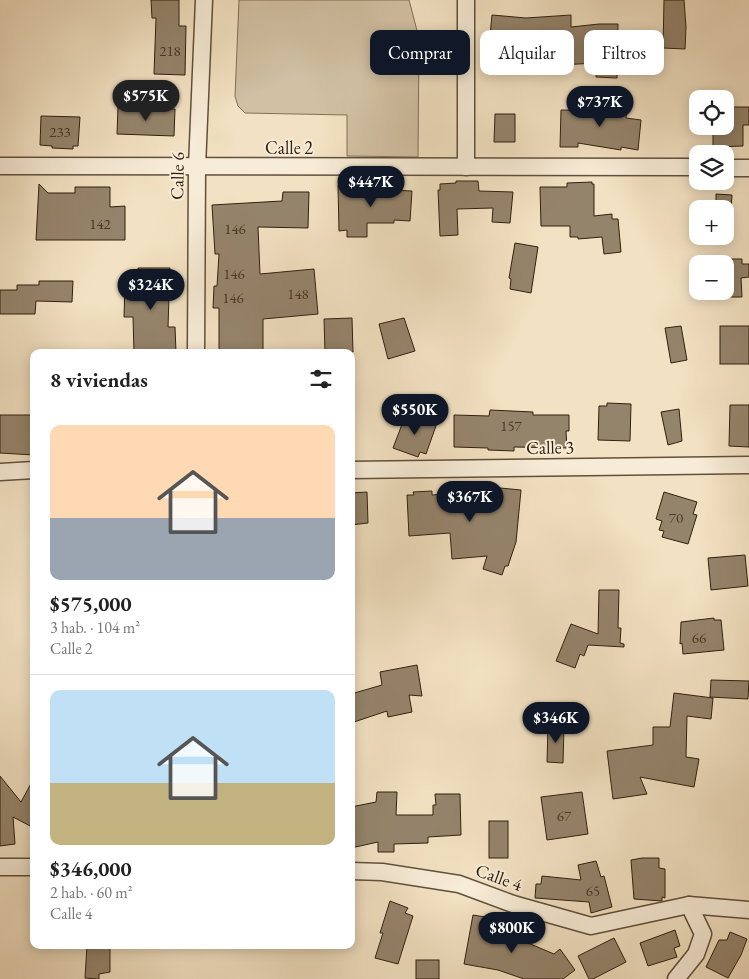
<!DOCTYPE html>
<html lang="es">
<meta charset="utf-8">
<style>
:root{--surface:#fff;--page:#f6f6f6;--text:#222;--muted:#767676;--line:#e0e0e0;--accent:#111827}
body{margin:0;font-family:"EB Garamond",serif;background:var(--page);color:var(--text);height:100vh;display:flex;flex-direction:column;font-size:19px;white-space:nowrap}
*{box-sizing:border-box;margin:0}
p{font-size:16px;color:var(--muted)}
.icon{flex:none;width:28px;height:28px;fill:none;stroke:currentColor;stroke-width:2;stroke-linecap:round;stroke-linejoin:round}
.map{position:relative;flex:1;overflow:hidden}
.details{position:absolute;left:30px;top:349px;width:325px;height:600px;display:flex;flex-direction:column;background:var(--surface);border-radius:10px;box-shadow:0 2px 12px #0003}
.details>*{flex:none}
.banner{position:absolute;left:370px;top:30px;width:304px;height:45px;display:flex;gap:10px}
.fabs{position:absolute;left:689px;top:90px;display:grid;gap:10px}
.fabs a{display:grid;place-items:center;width:45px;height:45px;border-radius:10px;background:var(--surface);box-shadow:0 2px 12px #0003;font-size:25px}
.price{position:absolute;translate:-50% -42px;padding:0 11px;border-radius:18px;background:var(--accent);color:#fff;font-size:16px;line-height:32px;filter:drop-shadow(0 1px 2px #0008)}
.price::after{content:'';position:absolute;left:50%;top:30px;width:15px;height:11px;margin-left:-8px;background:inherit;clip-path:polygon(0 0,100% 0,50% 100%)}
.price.selected{background:#222;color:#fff}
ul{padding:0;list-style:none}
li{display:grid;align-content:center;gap:10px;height:265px;padding:0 20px}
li+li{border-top:1px solid var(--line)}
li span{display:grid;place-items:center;height:155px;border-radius:10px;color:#555}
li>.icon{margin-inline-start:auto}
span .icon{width:90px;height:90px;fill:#fffc;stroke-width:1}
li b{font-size:21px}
h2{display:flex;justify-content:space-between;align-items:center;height:60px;padding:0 20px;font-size:21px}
.chip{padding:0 18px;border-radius:10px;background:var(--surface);box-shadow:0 2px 12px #0003;font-size:18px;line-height:45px}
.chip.selected{background:var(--accent);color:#fff}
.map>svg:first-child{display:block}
.green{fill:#d1c0a3;stroke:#817058}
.building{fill:#95846c;stroke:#31200e}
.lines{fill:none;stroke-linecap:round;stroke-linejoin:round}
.street-casing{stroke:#61503b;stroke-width:19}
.street{stroke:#f7ecd7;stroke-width:16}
.labels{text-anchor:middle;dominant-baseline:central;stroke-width:4;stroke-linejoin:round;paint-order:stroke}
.number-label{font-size:15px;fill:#4a3926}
.street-label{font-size:18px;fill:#31200e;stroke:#f7ecd7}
</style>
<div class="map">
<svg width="749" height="979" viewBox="0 0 749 979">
<rect width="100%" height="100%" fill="#f2e1c2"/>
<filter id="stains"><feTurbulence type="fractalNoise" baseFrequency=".004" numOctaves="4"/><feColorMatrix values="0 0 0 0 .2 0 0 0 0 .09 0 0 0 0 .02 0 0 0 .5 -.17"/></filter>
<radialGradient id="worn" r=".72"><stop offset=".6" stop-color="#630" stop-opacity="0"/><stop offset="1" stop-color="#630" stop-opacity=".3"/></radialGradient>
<polygon class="green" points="239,0 409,0 419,38 418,157 347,156 347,115 245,113 238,106 235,96"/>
<g class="building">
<polygon points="151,0 179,0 179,26 186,26 185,75 154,74 156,18 152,18"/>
<polygon points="664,0 684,0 686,27 685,49 663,48"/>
<polygon points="492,15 526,18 571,15 571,27 599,24 618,24 617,78 596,77 596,63 542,66 542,54 492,50 493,35 490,35"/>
<polygon points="606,102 628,105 626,118 641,120 638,150 621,147 621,150 578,143 578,147 560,147 561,110 604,111"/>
<polygon points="118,107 175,109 174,136 117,134"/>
<polygon points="725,107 749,107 749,125 743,125 743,146 713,147 713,126 725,126"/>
<polygon points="495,114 515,114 515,142 494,142"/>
<polygon points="41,116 80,117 78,146 73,146 73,149 52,148 52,146 40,145"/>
<polygon points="456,181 478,181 479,191 513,192 510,223 492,222 493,208 457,209 458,235 440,236 438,190 440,190 440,184 456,183"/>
<polygon points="592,182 592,184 594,184 594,216 612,214 612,219 618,219 621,252 604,254 602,237 578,239 578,237 570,237 570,226 541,226 540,187 567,187 567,183"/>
<polygon points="39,184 48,193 75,193 75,187 110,187 110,207 125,206 125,240 36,240"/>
<polygon points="369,184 369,189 412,191 410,221 394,220 394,223 367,223 367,237 347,237 347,230 339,231 338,185"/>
<polygon points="283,192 309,192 308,228 258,227 260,274 314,269 318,314 263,319 263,352 219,352 219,308 213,308 214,286 217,286 219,254 215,254 212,205 282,201"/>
<polygon points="716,194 732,195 731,209 716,209"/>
<polygon points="515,243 538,247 531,293 510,289 511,279 509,278"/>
<polygon points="709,259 742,259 742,264 749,264 749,277 741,278 742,297 709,297 709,291 725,291 725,264 709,264"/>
<polygon points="138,268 170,268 168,327 175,327 176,352 134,352 133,317 124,317 125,283 138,283"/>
<polygon points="39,281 73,281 72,302 36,301 35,314 0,314 0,290 17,290 17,285 39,285"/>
<polygon points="352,318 353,352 325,352 324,319"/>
<polygon points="404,318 415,351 388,359 379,324"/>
<polygon points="681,326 687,360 671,363 665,328"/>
<rect x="720" y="326" width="29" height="38"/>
<polygon points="607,403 631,404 630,441 598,440 599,406 607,406"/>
<polygon points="730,405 749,405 749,447 729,446"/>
<polygon points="679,409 682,441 668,445 661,412"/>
<polygon points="490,410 533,412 533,415 569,415 569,431 566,431 567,448 514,447 514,451 488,450 488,448 454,447 454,415 489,416"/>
<polygon points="416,414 437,423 426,454 420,452 418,457 393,448 404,419 413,423"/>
<polygon points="0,415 34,415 34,455 0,453"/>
<polygon points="500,488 521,490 516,542 508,566 505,566 502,575 483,569 487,556 452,559 450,533 409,536 407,495 414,495 413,492 432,491 432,495 499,490"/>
<polygon points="367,492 368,523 351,525 351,493"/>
<polygon points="664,492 697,502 693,514 697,515 688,544 662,537 664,531 659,530 662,521 656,519"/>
<polygon points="745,555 748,586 711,590 708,558"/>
<polygon points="599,590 619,590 618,628 621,628 620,643 624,644 624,647 588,645 584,656 580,654 575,668 556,661 571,624 598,634"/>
<polygon points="714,618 714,620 721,620 724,650 683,654 682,643 680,644 681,622"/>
<polygon points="417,665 422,696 409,695 412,712 388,717 387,711 351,723 351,694 382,685 380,672"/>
<polygon points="711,680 749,681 748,699 710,697"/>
<polygon points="674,693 713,698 711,719 687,716 686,757 699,759 694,787 640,777 647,794 613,799 607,751 653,745 653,727 670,727"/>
<polygon points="548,726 564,726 563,763 547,762"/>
<polygon points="0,776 21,802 34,778 34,828 13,817 15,844 0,846"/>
<polygon points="377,792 397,792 396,815 433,815 433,805 436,805 435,794 460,794 461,835 428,837 428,843 394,844 394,852 378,852 378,842 351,848 351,807 376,802"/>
<polygon points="582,792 588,834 547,840 541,797"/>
<rect x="489" y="821" width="19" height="37"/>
<polygon points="642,858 659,858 659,868 665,869 665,898 662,897 662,901 634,899 631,860"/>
<polygon points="596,861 601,877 604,876 612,907 591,913 589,902 535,898 536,884 541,884 542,876 581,880 578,865"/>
<polygon points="390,901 408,908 405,913 413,916 398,964 375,958 383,933 380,933"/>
<polygon points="473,915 497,919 495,929 554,954 560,949 575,970 563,979 524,979 498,970 464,964"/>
<polygon points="675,930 680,946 674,948 677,957 648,966 640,943"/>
<polygon points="730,932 747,939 741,955 728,978 706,967 719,940 727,940"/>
<polygon points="614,938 626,962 593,979 589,979 578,956"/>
<polygon points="87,945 110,945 110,972 99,974 99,979 85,978"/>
<rect x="416" y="960" width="23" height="19"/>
</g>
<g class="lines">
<g class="street-casing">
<g id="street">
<polyline points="466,0 466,167"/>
<polyline points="0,166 698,167"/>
<polyline points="725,168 749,168"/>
<polyline points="196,352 197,167 204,0"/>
<polyline points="351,470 749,465"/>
<polyline points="0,472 34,470"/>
<polyline points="0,867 34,867"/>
<polyline points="351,871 382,872 459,884 513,904 591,926 689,905 749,910"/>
<polyline points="676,979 696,954 703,934 689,905"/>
</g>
</g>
<use href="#street" class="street"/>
</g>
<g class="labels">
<g class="number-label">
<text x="170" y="50">218</text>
<text x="60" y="131">233</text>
<text x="100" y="223">142</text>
<text x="235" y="228">146</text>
<text x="234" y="273">146</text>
<text x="298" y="293">148</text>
<text x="233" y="297">146</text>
<text x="511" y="425">157</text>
<text x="676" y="517">70</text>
<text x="699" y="637">66</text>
<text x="564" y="815">67</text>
<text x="593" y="890">65</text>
</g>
<g class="street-label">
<text x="289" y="147">Calle 2</text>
<text transform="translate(177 176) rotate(-89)">Calle 6</text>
<text transform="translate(550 447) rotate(-1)">Calle 3</text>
<text transform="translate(499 877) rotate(20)">Calle 4</text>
</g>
</g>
<rect width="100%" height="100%" filter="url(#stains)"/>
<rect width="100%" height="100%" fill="url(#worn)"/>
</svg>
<div class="fabs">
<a><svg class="icon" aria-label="locate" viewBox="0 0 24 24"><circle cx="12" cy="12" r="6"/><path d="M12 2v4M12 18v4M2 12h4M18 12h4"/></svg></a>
<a><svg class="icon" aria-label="layers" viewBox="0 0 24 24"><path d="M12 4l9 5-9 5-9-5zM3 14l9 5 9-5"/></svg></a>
<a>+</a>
<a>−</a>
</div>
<b class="price selected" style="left:146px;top:122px">$575K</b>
<b class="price" style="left:600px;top:128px">$737K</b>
<b class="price" style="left:371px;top:208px">$447K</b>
<b class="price" style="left:151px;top:311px">$324K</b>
<b class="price" style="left:415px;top:436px">$550K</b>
<b class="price" style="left:470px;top:523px">$367K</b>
<b class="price" style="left:556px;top:744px">$346K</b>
<b class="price" style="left:512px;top:954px">$800K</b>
<div class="banner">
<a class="chip selected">Comprar</a>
<a class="chip">Alquilar</a>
<a class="chip">Filtros</a>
</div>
<section class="details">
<h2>8 viviendas<svg class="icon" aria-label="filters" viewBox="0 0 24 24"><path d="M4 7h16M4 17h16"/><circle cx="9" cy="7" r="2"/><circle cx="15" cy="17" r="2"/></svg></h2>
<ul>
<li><span style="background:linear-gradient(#ffd9b3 60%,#9aa5b1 0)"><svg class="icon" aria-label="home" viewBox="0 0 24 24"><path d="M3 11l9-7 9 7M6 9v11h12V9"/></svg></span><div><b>$575,000</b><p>3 hab. · 104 m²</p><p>Calle 2</p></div></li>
<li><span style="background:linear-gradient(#bfe0f5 60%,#c2b280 0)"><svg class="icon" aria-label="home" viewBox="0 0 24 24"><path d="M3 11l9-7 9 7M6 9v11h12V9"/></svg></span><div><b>$346,000</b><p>2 hab. · 60 m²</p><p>Calle 4</p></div></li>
</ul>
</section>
</div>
